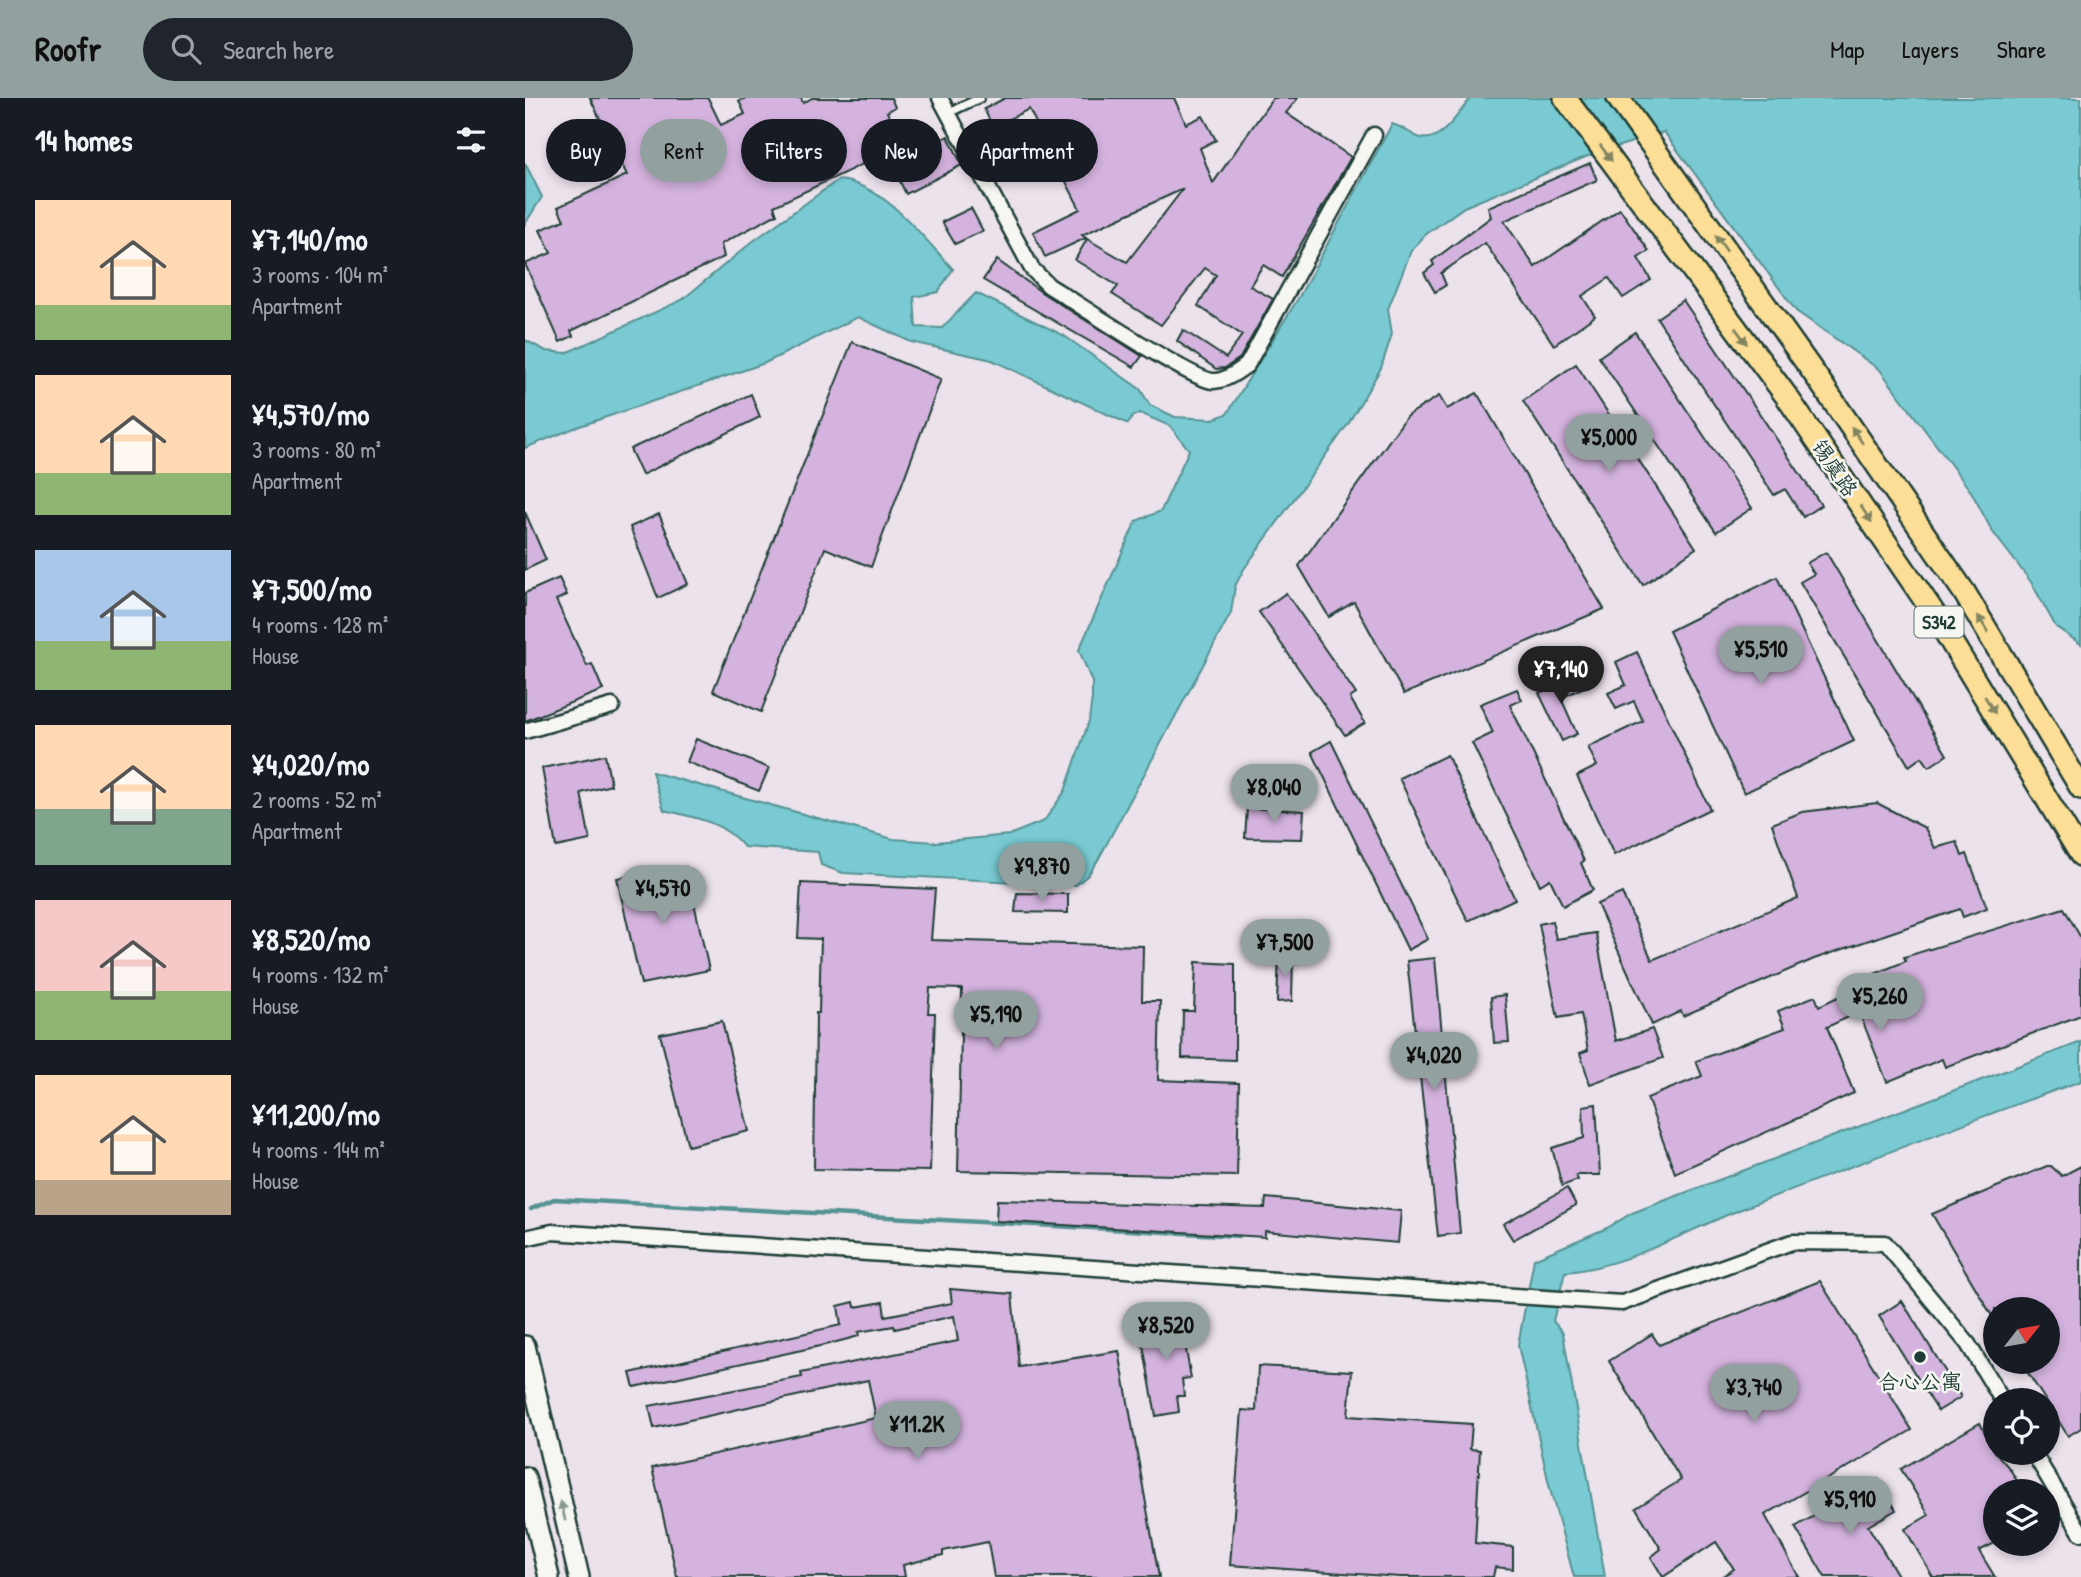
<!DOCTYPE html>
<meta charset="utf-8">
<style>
:root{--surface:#171b24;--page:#20242c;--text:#f1f3f6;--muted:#9ea1a6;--accent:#92a19f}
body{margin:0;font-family:"Patrick Hand","LXGW WenKai TC",sans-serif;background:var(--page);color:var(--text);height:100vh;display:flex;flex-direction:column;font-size:26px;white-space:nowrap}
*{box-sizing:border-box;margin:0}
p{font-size:23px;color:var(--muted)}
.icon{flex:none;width:38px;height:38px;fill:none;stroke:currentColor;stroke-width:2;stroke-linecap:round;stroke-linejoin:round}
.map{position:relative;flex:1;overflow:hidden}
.details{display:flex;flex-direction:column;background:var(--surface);width:525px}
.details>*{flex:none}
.hud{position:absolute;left:21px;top:21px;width:665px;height:63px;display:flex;gap:14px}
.needle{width:46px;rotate:59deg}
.fabs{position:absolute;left:1458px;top:1199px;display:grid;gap:14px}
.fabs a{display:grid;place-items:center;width:77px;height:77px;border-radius:50%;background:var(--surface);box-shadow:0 4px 10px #0003;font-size:35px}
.price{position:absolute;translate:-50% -60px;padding:0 16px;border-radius:24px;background:var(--accent);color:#111;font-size:23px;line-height:46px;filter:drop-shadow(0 2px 4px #0008)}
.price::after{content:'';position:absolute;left:50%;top:42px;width:21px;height:16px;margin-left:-10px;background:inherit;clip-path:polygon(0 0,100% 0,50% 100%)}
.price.on{background:#222;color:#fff}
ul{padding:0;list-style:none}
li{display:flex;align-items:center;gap:21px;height:175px;padding:0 35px}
li span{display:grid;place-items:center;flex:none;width:196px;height:140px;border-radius:0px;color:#555}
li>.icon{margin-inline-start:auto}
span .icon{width:84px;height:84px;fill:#fffc;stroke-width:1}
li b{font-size:30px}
h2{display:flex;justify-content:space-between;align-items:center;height:84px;padding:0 35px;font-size:30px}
.chip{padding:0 24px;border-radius:32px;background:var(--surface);box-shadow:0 4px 10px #0003;font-size:24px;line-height:63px}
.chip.on{background:var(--accent);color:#111}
header{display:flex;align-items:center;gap:42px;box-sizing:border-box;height:98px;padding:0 35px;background:var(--accent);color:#111}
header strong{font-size:33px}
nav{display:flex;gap:38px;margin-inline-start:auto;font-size:24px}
.search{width:490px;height:63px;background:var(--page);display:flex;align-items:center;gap:18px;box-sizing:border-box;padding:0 24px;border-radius:38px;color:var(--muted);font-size:26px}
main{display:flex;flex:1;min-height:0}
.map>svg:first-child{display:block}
.water{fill:#79cad2;stroke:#559293;stroke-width:2}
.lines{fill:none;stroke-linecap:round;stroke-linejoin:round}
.stream{stroke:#559293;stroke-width:4.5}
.building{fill:#d4b3de;stroke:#1f3d34;stroke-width:2}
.service-casing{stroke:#1f3d34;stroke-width:12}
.minor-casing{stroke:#1f3d34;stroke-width:19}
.secondary-casing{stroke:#1f3d34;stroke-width:24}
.primary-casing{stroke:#1f3d34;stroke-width:26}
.service{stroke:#f6f6f2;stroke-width:7}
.minor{stroke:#f6f6f2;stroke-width:14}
.secondary{stroke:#f6f6f2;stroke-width:19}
.primary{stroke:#fcde96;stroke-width:21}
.oneway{fill:#828560}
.oneway2{fill:#8a9a93}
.poi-dot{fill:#1f3d34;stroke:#f6f6f2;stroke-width:2.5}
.labels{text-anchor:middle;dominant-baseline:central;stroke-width:5;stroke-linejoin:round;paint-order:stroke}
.shield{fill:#f6f6f2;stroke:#60746d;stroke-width:2}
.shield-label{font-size:19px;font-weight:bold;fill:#1f3d34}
.street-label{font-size:21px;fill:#1f3d34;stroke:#f6f6f2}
.poi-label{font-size:21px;fill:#1f3d34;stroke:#f6f6f2}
</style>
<header>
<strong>Roofr</strong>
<div class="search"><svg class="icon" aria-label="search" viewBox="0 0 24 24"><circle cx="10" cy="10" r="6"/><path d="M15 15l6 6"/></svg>Search here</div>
<nav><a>Map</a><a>Layers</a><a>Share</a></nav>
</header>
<main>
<section class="details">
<h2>14 homes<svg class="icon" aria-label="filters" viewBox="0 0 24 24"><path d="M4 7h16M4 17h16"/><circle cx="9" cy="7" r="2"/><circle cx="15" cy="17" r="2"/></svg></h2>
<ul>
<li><span style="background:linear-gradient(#ffd9b3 75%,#8fb573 0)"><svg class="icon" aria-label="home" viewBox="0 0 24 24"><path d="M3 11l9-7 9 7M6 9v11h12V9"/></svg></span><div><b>¥7,140/mo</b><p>3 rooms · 104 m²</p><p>Apartment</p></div></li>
<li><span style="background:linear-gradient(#ffd9b3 70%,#8fb573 0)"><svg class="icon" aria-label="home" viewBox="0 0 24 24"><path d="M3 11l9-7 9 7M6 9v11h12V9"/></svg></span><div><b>¥4,570/mo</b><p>3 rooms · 80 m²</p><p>Apartment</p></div></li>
<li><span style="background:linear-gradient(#a9c7e8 65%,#8fb573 0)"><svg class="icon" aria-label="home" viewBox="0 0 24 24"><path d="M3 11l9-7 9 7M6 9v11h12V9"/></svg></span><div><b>¥7,500/mo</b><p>4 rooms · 128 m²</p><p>House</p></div></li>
<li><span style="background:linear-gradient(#ffd9b3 60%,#7fa58c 0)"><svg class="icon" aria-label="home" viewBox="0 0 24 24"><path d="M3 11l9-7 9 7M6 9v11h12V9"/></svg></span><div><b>¥4,020/mo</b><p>2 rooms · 52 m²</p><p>Apartment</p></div></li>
<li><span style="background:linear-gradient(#f6c9c9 65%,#8fb573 0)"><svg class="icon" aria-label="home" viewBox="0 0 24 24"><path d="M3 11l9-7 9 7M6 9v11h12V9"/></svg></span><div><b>¥8,520/mo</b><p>4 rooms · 132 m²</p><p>House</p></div></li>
<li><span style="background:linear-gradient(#ffd9b3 75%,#b9a48a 0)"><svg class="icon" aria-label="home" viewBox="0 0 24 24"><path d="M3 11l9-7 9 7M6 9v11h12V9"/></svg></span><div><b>¥11,200/mo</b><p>4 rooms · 144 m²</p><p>House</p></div></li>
</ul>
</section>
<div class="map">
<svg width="1556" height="1479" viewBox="0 0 1556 1479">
<rect width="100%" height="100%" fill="#ece2ec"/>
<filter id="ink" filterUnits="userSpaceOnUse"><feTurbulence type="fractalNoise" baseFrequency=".0143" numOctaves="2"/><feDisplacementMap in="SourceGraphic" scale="14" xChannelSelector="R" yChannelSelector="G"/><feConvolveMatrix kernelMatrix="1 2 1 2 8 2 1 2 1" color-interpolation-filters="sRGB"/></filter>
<g filter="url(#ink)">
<g class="water">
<path d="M946 0H1556V546L1531 529 1506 484 1467 433 1447 395 1355 272 1271 213 1139 34 1063 58 939 109 900 137 886 153 863 211 867 236 856 270 823 326 719 471 710 488 706 515 573 762 563 777 551 787 318 775 296 767 293 754 219 749C198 723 170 720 139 712L127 674 368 741 411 744 484 737 519 723 540 693 564 623 567 600V584L554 552 611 423 636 413 664 352 645 328 615 315 608 318 603 326 467 262 386 244 333 219 240 265 52 329 0 350V242L21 253 41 255 157 202 227 144 313 82C360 86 397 139 428 171L413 194 389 199 391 229 417 230 451 195 538 237 615 291 625 307 650 319 688 321 702 316 774 199 867 26C878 29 884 35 893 39 915 48 934 14 946 0Z"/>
<polygon points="0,65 17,99 0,126"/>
<path d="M1556 944V983C1441 1024 1327 1068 1214 1112 1157 1135 1101 1169 1040 1174L1028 1223 1038 1235 1080 1479H1049L1025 1391 993 1247 1009 1161 1082 1130 1107 1115Z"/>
</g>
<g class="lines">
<polyline class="stream" points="6,1111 29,1101 714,1138"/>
</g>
<g class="building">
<polygon points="65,0 183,0 196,27 220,16 214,3 222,0 276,0 278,5 287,0 366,0 370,9 362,14 383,59 423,38 437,67 381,96 361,55 249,108 252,116 196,146 199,159 46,233 48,238 35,244 0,166 26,155 15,132 39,122 33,109 102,77"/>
<polygon points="480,0 649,0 661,26 678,18 691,42 675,50 688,85 748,0 773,0 761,15 826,59 757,179 738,167 725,188 748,201 715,260 700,270 691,271 652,243 658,232 701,260 717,237 673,208 691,177 680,170 636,227 587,196 593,188 550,162 562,141 602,164 658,91 557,137 561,140 520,159 508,134 555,111 504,11 468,29 459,11"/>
<polygon points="1065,65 1072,82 979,123 1010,169 1095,111 1124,153 1113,160 1126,182 1098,200 1084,180 1057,198 1070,218 1029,247 960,145 916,175 921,187 910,194 899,175 909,167 907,163 966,119 963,109"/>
<polygon points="446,110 458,133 430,146 417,124"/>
<polygon points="472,162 519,196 617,258 609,269 458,182"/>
<polygon points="1158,202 1296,407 1278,419 1260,391 1249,397 1132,220"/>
<polygon points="1110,234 1227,410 1191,434 1074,259"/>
<polygon points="327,244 416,281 346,469 300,450 236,614 188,593"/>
<polygon points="1051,266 1171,450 1118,487 998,303"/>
<polygon points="952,295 1079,511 879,596 829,504 804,519 774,468 882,318 914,298 922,311"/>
<polygon points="226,296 235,319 117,377 105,351"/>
<polygon points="0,414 21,462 0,472"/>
<polygon points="134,416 163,486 133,500 105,429"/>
<polygon points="1301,454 1422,657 1404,669 1397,659 1384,668 1275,484 1289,476 1282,465"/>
<polygon points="1252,479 1329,643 1219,695 1144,533"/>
<polygon points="34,480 42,497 31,502 62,568 67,566 78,592 0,623 0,495"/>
<polygon points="761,495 831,596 825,600 840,625 820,637 734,514"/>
<polygon points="1112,554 1185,711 1089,757 1052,678 1072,668 1063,649 1118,623 1109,603 1091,611 1083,595 1101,587 1091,564"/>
<polygon points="1051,577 1057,590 1036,600 1052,636 1037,643 1014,595"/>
<polygon points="992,591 997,602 985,607 1059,763 1056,765 1068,792 1038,808 1025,781 1015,787 947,645 968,635 955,606"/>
<polygon points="171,641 244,670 234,693 162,664"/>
<polygon points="806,643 903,841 883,852 787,654"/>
<polygon points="80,657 86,687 56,695 65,742 31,749 17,670"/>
<polygon points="922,657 990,801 943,823 874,680"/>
<polygon points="1352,705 1400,730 1410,750 1432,744 1437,758 1442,756 1462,810 1438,819 1435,811 1289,861 1158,918 1156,913 1127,927 1072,806 1097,795 1127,862 1273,800 1247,726 1277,714"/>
<polygon points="722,710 779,713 777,741 720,740"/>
<polygon points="161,769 184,872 116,886 92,780"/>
<polygon points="276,785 410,791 406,842 618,848 617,903 635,903 633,982 714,985 712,1078 433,1073 437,891 405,890 403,915 410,915 405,1073 289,1071 291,915 294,915 296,841 273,840"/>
<polygon points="492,795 543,796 543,815 490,814"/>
<polygon points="1539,810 1556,840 1556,917 1420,969 1417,961 1362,984 1334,914 1302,929 1329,995 1150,1075 1122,1000 1177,978 1171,963 1260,930 1253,913 1290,898 1294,908 1326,893 1323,887 1381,863 1379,859"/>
<polygon points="1027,823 1031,841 1071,835 1091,943 1127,931 1138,960 1065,986 1055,955 1063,952 1056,916 1033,920 1014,826"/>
<polygon points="754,858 768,858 767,903 752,904"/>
<polygon points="910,860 935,1135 913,1138 882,863"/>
<polygon points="671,864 710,866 710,962 657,960 658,913 669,913"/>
<polygon points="980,897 984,944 969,945 966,899"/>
<polygon points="197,923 224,1033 163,1048 135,936"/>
<polygon points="1071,1006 1075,1077 1051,1077 1053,1082 1037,1088 1027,1050 1059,1040 1058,1008"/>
<polygon points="1522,1068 1526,1068 1537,1078 1556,1068 1556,1330 1543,1338 1496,1264 1522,1264 1522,1211 1470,1211 1470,1223 1407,1116"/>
<polygon points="1042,1090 1051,1107 988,1142 978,1126"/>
<polygon points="741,1100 876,1113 873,1145 740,1133 740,1139 471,1123 472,1102 740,1110"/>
<polygon points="1295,1183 1387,1332 1240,1417 1274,1479 1196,1479 1209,1471 1191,1444 1138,1479 1126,1459 1136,1451 1111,1410 1156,1382 1084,1263 1127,1236 1134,1247"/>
<polygon points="425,1191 487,1196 494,1269 594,1253 634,1479 469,1479 463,1444 418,1453 418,1457 378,1467 380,1479 152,1479 127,1370 351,1320 343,1282 129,1330 124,1308 277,1279 276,1275 433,1243 429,1218 370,1231 369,1228 333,1234 334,1238 304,1246 109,1289 105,1275 316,1227 313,1208 329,1204 330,1209 358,1204 360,1218 427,1205"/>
<polygon points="1377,1203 1436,1299 1413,1313 1354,1218"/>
<polygon points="655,1218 666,1280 657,1281 659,1298 652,1298 654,1314 631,1318 614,1225"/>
<polygon points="733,1268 827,1273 823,1318 947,1326 945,1351 955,1352 950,1445 988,1449 988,1471 970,1469 968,1479 875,1479 705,1467 717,1312 731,1313"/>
<polygon points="1455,1325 1470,1354 1485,1371 1498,1393 1470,1393 1470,1445 1454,1453 1470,1479 1408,1479 1380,1431 1404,1417 1376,1371"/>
<polygon points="1353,1381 1371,1412 1343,1428 1374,1479 1300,1479 1270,1429"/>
</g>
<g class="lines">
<g class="service-casing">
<polyline id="service" points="423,15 455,0"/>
</g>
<g class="minor-casing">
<g id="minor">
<path d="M415 0 507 171 524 188C551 204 666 282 688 283 701 283 712 274 722 267L849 37"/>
<polyline points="0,633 87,608"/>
<polyline points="0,1140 27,1134 1097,1205 1267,1144 1360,1145 1443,1246 1477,1302"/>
<polyline points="1508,1354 1556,1435"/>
</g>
</g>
<g class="secondary-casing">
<g id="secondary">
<polyline points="0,1248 54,1479"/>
<polyline points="0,1379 24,1479"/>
</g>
</g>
<g class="primary-casing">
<g id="primary">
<polyline points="1040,0 1262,299 1408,514 1556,757"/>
<polyline points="1093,0 1293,281 1439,494 1556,690"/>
</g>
</g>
<use href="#service" class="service"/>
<use href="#minor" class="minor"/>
<use href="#secondary" class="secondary"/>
<use href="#primary" class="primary"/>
</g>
<defs><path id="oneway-solid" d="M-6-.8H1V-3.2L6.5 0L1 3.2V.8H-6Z" transform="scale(1.75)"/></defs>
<g class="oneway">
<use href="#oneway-solid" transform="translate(1081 55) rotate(54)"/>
<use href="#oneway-solid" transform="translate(1196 145) rotate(-125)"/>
<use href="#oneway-solid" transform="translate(1216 238) rotate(54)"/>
<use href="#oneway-solid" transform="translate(1332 337) rotate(-124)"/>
<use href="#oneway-solid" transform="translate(1341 416) rotate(56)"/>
<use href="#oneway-solid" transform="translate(1458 526) rotate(-121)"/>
<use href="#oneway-solid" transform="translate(1465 607) rotate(59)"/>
</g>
<use class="oneway2" href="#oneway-solid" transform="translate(38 1413) rotate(-103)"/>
</g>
<circle class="poi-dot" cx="1395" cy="1259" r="7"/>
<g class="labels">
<rect class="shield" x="1389.5" y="508.5" width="49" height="31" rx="5"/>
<g class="shield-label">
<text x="1414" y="524">S342</text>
</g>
<g class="street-label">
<text transform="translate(1310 370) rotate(56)">锡虞路</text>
</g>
<g class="poi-label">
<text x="1395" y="1283">合心公寓</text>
</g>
</g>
</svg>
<div class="fabs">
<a><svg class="needle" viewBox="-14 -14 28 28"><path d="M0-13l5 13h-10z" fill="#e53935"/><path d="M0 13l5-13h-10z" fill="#9ea1a6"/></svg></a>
<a><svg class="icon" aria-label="locate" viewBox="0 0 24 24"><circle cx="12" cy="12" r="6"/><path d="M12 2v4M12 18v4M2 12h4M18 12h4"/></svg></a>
<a><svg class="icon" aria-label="layers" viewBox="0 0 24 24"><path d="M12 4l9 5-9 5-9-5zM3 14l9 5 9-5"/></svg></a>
</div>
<b class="price" style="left:1084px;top:376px">¥5,000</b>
<b class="price" style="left:1236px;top:588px">¥5,510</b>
<b class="price on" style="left:1036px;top:608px">¥7,140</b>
<b class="price" style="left:749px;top:726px">¥8,040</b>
<b class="price" style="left:517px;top:805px">¥9,870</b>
<b class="price" style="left:138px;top:827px">¥4,570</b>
<b class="price" style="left:760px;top:881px">¥7,500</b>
<b class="price" style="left:1355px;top:935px">¥5,260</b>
<b class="price" style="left:471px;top:953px">¥5,190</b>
<b class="price" style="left:909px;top:994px">¥4,020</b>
<b class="price" style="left:641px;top:1264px">¥8,520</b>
<b class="price" style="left:1229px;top:1326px">¥3,740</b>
<b class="price" style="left:392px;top:1363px">¥11.2K</b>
<b class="price" style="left:1325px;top:1438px">¥5,910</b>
<div class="hud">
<a class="chip">Buy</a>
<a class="chip on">Rent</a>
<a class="chip">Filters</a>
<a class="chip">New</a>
<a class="chip">Apartment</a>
</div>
</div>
</main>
